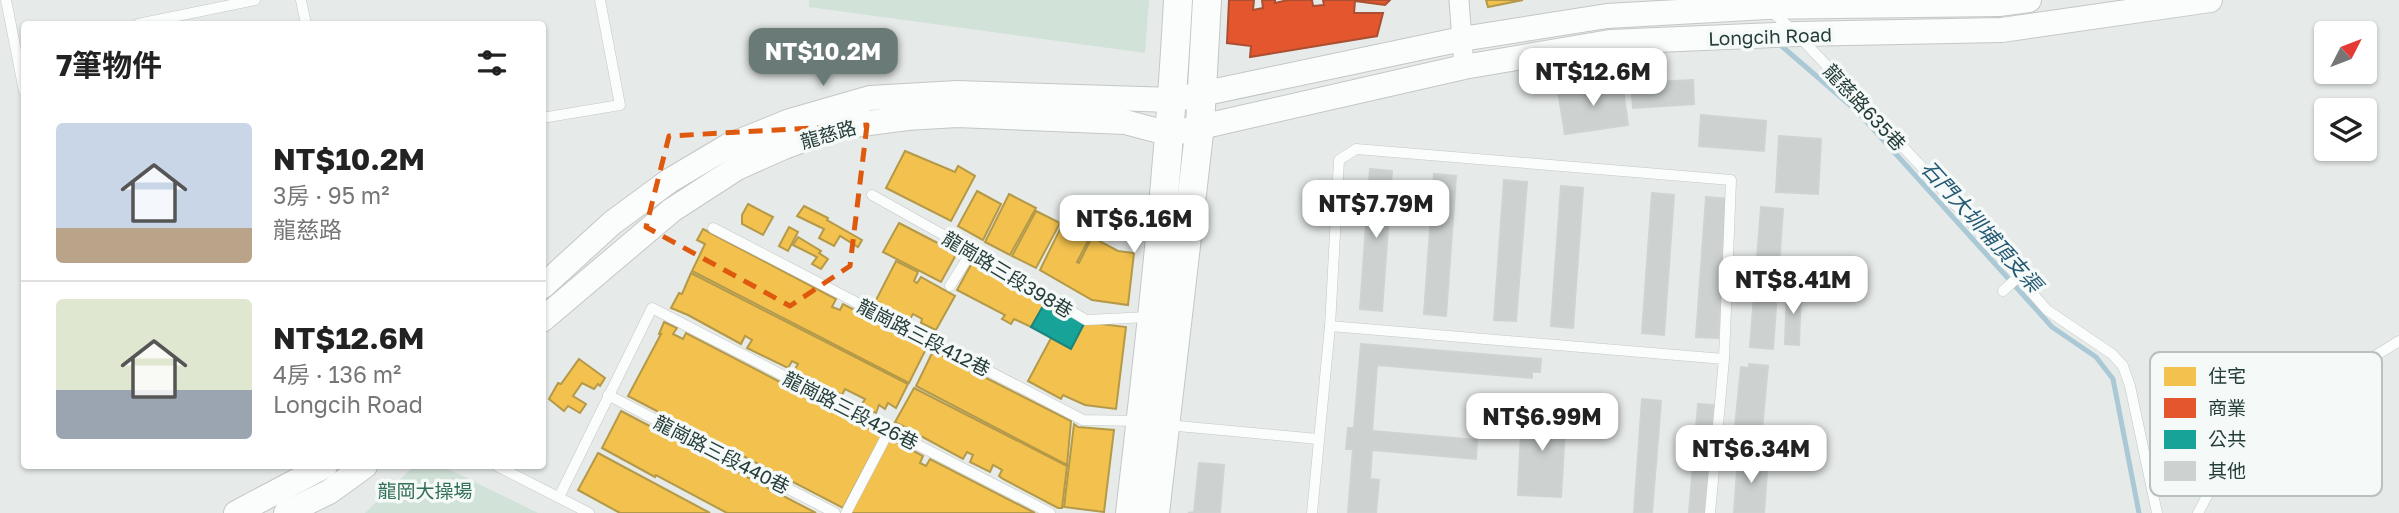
<!DOCTYPE html>
<html lang="zh-TW">
<meta charset="utf-8">
<style>
:root{--surface:#fff;--page:#f2f2f2;--text:#222;--muted:#767676;--line:#e0e0e0;--accent:#697a77}
body{margin:0;font-family:"Golos Text","Noto Sans TC",sans-serif;background:var(--page);color:var(--text);height:100vh;display:flex;flex-direction:column;font-size:26px;white-space:nowrap}
*{box-sizing:border-box;margin:0}
p{font-size:23px;color:var(--muted)}
.icon{flex:none;width:38px;height:38px;fill:none;stroke:currentColor;stroke-width:2;stroke-linecap:round;stroke-linejoin:round}
.map{position:relative;flex:1;overflow:hidden}
.drawer{position:absolute;left:21px;top:21px;width:525px;height:448px;display:flex;flex-direction:column;background:var(--surface);border-radius:7px;box-shadow:0 2px 5px #0004}
.drawer>*{flex:none}
.needle{width:46px;rotate:48deg}
.buttons{position:absolute;left:2314px;top:21px;display:grid;gap:14px}
.buttons a{display:grid;place-items:center;width:63px;height:63px;border-radius:7px;background:var(--surface);box-shadow:0 2px 5px #0004;font-size:35px}
.price{position:absolute;translate:-50% -60px;padding:0 16px;border-radius:14px;background:#fff;color:#222;font-size:23px;line-height:46px;filter:drop-shadow(0 2px 4px #0008)}
.price::after{content:'';position:absolute;left:50%;top:42px;width:21px;height:16px;margin-left:-10px;background:inherit;clip-path:polygon(0 0,100% 0,50% 100%)}
.price.on{background:var(--accent);color:#fff}
ul{padding:0;list-style:none}
li{display:flex;align-items:center;gap:21px;height:175px;padding:0 35px}
li+li{border-top:2px solid var(--line)}
li span{display:grid;place-items:center;flex:none;width:196px;height:140px;border-radius:7px;color:#555}
li>.icon{margin-inline-start:auto}
span .icon{width:84px;height:84px;fill:#fffc;stroke-width:1}
li b{font-size:30px}
h2{display:flex;justify-content:space-between;align-items:center;height:84px;padding:0 35px;font-size:30px}
.map>svg:first-child{display:block}
.green{fill:#d1e2d9}
.homes{fill:#f2c14e;stroke:#b49948;stroke-width:2}
.shops{fill:#e4572e;stroke:#ab4f32;stroke-width:2}
.public{fill:#17a398;stroke:#1b847c;stroke-width:2}
.lines{fill:none;stroke-linecap:round;stroke-linejoin:round}
.stream{stroke:#aac8d5;stroke-width:5}
.building{fill:#cdd2d1;stroke:#cfd3d2;stroke-width:2}
.service-casing{stroke:#c3c7c6;stroke-width:11}
.minor-casing{stroke:#c3c7c6;stroke-width:21}
.tertiary-casing{stroke:#c3c7c6;stroke-width:26}
.secondary-casing{stroke:#c2c8c6;stroke-width:30}
.service{stroke:#fbfcfc;stroke-width:10}
.minor{stroke:#fbfcfc;stroke-width:19}
.tertiary{stroke:#fbfcfc;stroke-width:24}
.secondary{stroke:#fbfcfc;stroke-width:28}
.marked{fill:none;stroke:#de580e;stroke-width:5;stroke-dasharray:14 9;stroke-linejoin:round}
.labels{text-anchor:middle;dominant-baseline:central;stroke-width:7;stroke-linejoin:round;paint-order:stroke}
.street-label{font-size:19px;fill:#253d3a;stroke:#f5f9f8}
.park-label{font-size:19px;fill:#327055;stroke:#f5f9f8}
.water-label{font-size:21px;font-style:italic;fill:#245974;stroke:#f5f9f8}
.key{fill:#f5f9f8;stroke:#b7c1bf;stroke-width:2}
.key-label{font-size:19px;fill:#253d3a}
</style>
<div class="map">
<svg width="2399" height="513" viewBox="0 0 2399 513">
<rect width="100%" height="100%" fill="#e6eae9"/>
<g class="green">
<polygon points="809,0 1149,0 1145,53 809,7"/>
<polygon points="414,466 442,466 538,513 365,513"/>
</g>
<g class="homes">
<polygon points="1486,0 1523,0 1488,7"/>
<polygon points="905,151 955,172 958,166 975,176 951,221 886,188"/>
<polygon points="977,191 1001,204 983,240 958,226"/>
<polygon points="1009,194 1036,208 1010,255 985,242"/>
<polygon points="748,204 773,217 763,235 742,224 742,215"/>
<polygon points="804,206 828,218 827,220 862,240 858,247 840,236 834,246 819,238 824,229 797,216"/>
<polygon points="1036,211 1060,223 1036,268 1012,256"/>
<polygon points="1064,221 1091,235 1077,262 1079,263 1092,237 1118,251 1134,253 1128,305 1092,300 1040,270"/>
<polygon points="899,223 957,253 941,282 883,252"/>
<polygon points="789,227 798,232 788,251 779,246"/>
<polygon points="703,229 836,299 832,307 840,310 843,304 927,347 909,383 692,271 705,244 697,240"/>
<polygon points="798,237 821,251 819,253 828,259 821,269 812,264 817,257 793,245"/>
<polygon points="896,261 918,272 914,281 917,283 921,277 955,296 936,330 921,323 922,319 913,314 910,319 875,302"/>
<polygon points="973,261 1047,299 1031,327 1014,319 1011,324 1002,319 1005,315 957,290"/>
<polygon points="691,273 908,384 896,408 888,403 885,409 879,405 876,413 861,406 865,399 845,389 842,395 794,371 798,364 792,361 788,368 747,348 752,340 745,336 741,344 688,315 671,308 679,293 682,294"/>
<polygon points="664,322 677,328 673,334 683,339 686,333 882,435 843,508 628,396 661,334 659,334"/>
<polygon points="1085,322 1126,327 1116,409 1085,405 1063,395 1061,399 1028,381 1051,338 1071,349"/>
<polygon points="933,351 1071,421 1067,465 916,386"/>
<polygon points="579,359 605,378 600,386 598,384 594,389 582,383 573,396 586,404 580,413 568,406 564,411 549,399 558,383 561,384"/>
<polygon points="914,388 1067,466 1062,508 1058,508 1003,479 999,476 1002,470 993,465 990,472 970,462 973,455 967,452 963,459 895,422"/>
<polygon points="621,411 816,513 727,513 656,475 655,477 602,448"/>
<polygon points="1074,424 1078,427 1114,430 1104,512 1064,507"/>
<polygon points="889,438 923,456 920,463 926,466 930,459 1035,513 853,513 850,511"/>
<polygon points="598,453 710,513 620,513 578,490"/>
</g>
<polygon class="shops" points="1229,0 1254,0 1253,10 1263,8 1262,0 1275,0 1275,3 1288,0 1312,0 1313,6 1324,5 1323,0 1390,0 1385,5 1355,1 1354,13 1383,13 1377,36 1250,57 1251,46 1227,43"/>
<polygon class="public" points="1047,299 1086,320 1071,349 1031,327"/>
<g class="lines">
<polyline class="stream" points="1778,43 1858,112 2052,327 2096,357 2113,379 2139,513"/>
</g>
<g class="building">
<polygon points="1693,80 1694,104 1633,108 1631,83"/>
<polygon points="1622,82 1628,125 1565,134 1558,91"/>
<polygon points="1701,115 1766,121 1764,151 1699,146"/>
<polygon points="1779,136 1821,139 1818,194 1776,192"/>
<polygon points="1370,169 1392,171 1382,311 1360,309"/>
<polygon points="1434,174 1456,176 1446,316 1424,314"/>
<polygon points="1504,180 1527,182 1516,321 1494,320"/>
<polygon points="1561,186 1583,188 1573,328 1551,326"/>
<polygon points="1652,193 1674,195 1664,335 1642,333"/>
<polygon points="1706,197 1728,199 1718,338 1696,337"/>
<polygon points="1761,207 1783,209 1773,349 1750,347"/>
<polygon points="1787,287 1801,288 1799,345 1785,344"/>
<polygon points="1361,344 1541,359 1540,372 1532,372 1532,378 1377,365 1372,431 1477,440 1476,459 1372,450 1370,479 1379,480 1376,513 1348,513 1353,449 1346,449 1348,428 1354,428"/>
<polygon points="1749,364 1768,366 1760,450 1743,449 1744,438 1734,437 1741,367 1749,368"/>
<polygon points="1642,399 1661,401 1652,513 1634,513"/>
<polygon points="1698,404 1714,405 1704,513 1689,513"/>
<polygon points="1522,410 1566,412 1561,497 1518,495"/>
<polygon points="1738,456 1768,458 1764,513 1734,513"/>
<polygon points="1199,463 1224,465 1220,513 1188,513 1194,512"/>
</g>
<g class="lines">
<g class="service-casing">
<g id="service">
<polyline points="6,0 24,91"/>
<polyline points="301,0 306,24"/>
<polyline points="1772,12 1797,34 1933,179 2047,310 2112,354 2123,366 2130,386 2157,513"/>
<polyline points="138,24 255,0"/>
<polyline points="542,118 620,105 600,0"/>
<polyline points="872,195 972,251 1086,320 1149,317"/>
<polyline points="713,228 1083,420 1139,421"/>
<polyline points="950,286 972,251"/>
<polyline points="2003,291 2018,277"/>
<polyline points="1330,326 1339,160 1356,149 1731,180 1724,359"/>
<polyline points="608,395 835,513"/>
<polyline points="1167,425 1318,439"/>
<polyline points="497,466 589,513"/>
<polyline points="559,497 652,308 1050,513"/>
<polyline points="846,513 890,429"/>
<polyline points="1312,513 1330,326 1724,359 1710,513"/>
<polyline points="2198,513 2214,483 2234,459 2266,439 2356,368 2399,341"/>
</g>
</g>
<g class="minor-casing">
<polyline id="minor" points="1459,0 1464,67"/>
</g>
<g class="tertiary-casing">
<g id="tertiary">
<polyline points="542,287 612,223 669,181 728,146 790,121 870,98 957,93 1173,100 1462,39 1607,16 1767,7 1999,4 2029,0"/>
<polyline points="542,320 672,210 737,168 784,147 839,127 907,118 957,115 1125,122 1170,134 1464,67 1610,42 1797,34 2002,30 2210,0"/>
<polyline points="236,513 325,466"/>
<polyline points="286,513 329,492 365,466"/>
</g>
</g>
<g class="secondary-casing">
<g id="secondary">
<path d="M1130 513C1150 342 1169 172 1178 0"/>
<polyline points="1155,513 1200,125 1207,0"/>
</g>
</g>
<use href="#service" class="service"/>
<use href="#minor" class="minor"/>
<use href="#tertiary" class="tertiary"/>
<use href="#secondary" class="secondary"/>
</g>
<path class="marked" d="M867 125 850 266 790 306 646 227 669 136Z"/>
<g class="labels">
<g class="street-label">
<text transform="translate(1770 36) rotate(-2)">Longcih Road</text>
<text transform="translate(1865 107) rotate(47)">龍慈路635巷</text>
<text transform="translate(828 134) rotate(-16)">龍慈路</text>
<text transform="translate(1008 274) rotate(31)">龍崗路三段398巷</text>
<text transform="translate(924 337) rotate(27)">龍崗路三段412巷</text>
<text transform="translate(851 410) rotate(27)">龍崗路三段426巷</text>
<text transform="translate(722 454) rotate(27)">龍崗路三段440巷</text>
</g>
<g class="park-label">
<text x="425" y="490">龍岡大操場</text>
</g>
<g class="water-label">
<text transform="translate(1982 226) rotate(48)">石門大圳埔頂支渠</text>
</g>
</g>
<rect x="2150" y="352" width="232" height="144" rx="10" class="key"/>
<rect x="2164" y="367" width="32" height="19" fill="#f2c14e"/>
<rect x="2164" y="398" width="32" height="20" fill="#e4572e"/>
<rect x="2164" y="430" width="32" height="19" fill="#17a398"/>
<rect x="2164" y="461" width="32" height="20" fill="#cdd2d1"/>
<g class="key-label">
<text x="2208" y="383">住宅</text>
<text x="2208" y="415">商業</text>
<text x="2208" y="446">公共</text>
<text x="2208" y="478">其他</text>
</g>
</svg>
<div class="buttons">
<a><svg class="needle" viewBox="-14 -14 28 28"><path d="M0-13l5 13h-10z" fill="#e53935"/><path d="M0 13l5-13h-10z" fill="#767676"/></svg></a>
<a><svg class="icon" aria-label="layers" viewBox="0 0 24 24"><path d="M12 4l9 5-9 5-9-5zM3 14l9 5 9-5"/></svg></a>
</div>
<b class="price on" style="left:823px;top:88px">NT$10.2M</b>
<b class="price" style="left:1593px;top:108px">NT$12.6M</b>
<b class="price" style="left:1376px;top:240px">NT$7.79M</b>
<b class="price" style="left:1134px;top:255px">NT$6.16M</b>
<b class="price" style="left:1793px;top:316px">NT$8.41M</b>
<b class="price" style="left:1542px;top:453px">NT$6.99M</b>
<b class="price" style="left:1751px;top:485px">NT$6.34M</b>
<section class="drawer">
<h2>7筆物件<svg class="icon" aria-label="filters" viewBox="0 0 24 24"><path d="M4 7h16M4 17h16"/><circle cx="9" cy="7" r="2"/><circle cx="15" cy="17" r="2"/></svg></h2>
<ul>
<li><span style="background:linear-gradient(#c9d6e8 75%,#b9a48a 0)"><svg class="icon" aria-label="home" viewBox="0 0 24 24"><path d="M3 11l9-7 9 7M6 9v11h12V9"/></svg></span><div><b>NT$10.2M</b><p>3房 · 95 m²</p><p>龍慈路</p></div></li>
<li><span style="background:linear-gradient(#dfe7d0 65%,#9aa5b1 0)"><svg class="icon" aria-label="home" viewBox="0 0 24 24"><path d="M3 11l9-7 9 7M6 9v11h12V9"/></svg></span><div><b>NT$12.6M</b><p>4房 · 136 m²</p><p>Longcih Road</p></div></li>
</ul>
</section>
</div>
